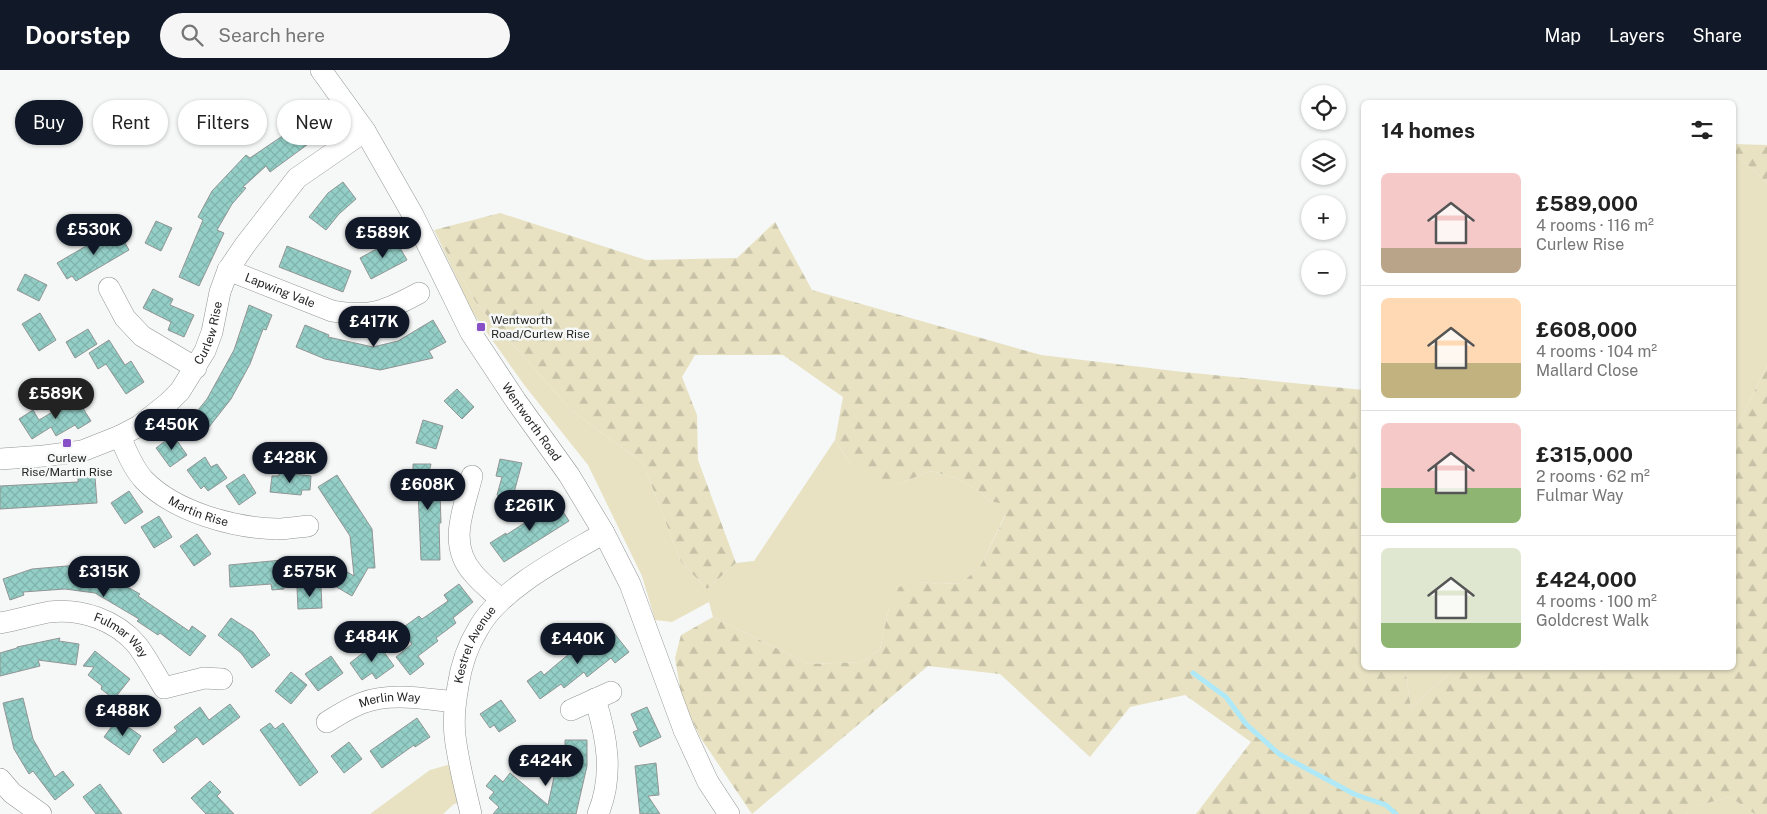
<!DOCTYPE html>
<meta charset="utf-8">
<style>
:root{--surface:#fff;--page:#f6f6f6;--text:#222;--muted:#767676;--line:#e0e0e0;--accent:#111827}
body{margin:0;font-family:"Public Sans",sans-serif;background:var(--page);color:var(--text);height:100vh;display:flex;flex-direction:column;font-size:19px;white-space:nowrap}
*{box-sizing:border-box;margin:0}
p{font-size:16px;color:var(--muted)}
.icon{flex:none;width:28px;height:28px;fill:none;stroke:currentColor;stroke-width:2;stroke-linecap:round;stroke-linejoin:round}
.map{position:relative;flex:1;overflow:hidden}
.side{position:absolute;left:1361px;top:30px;width:375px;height:570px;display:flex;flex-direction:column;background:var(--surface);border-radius:8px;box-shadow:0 1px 4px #0004}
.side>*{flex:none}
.top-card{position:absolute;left:15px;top:30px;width:475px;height:45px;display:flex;gap:10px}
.buttons{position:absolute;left:1301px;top:15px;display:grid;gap:10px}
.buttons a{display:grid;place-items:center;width:45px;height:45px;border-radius:50%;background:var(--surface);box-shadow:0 1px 4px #0004;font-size:25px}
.price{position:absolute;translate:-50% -42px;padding:0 11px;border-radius:18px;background:var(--accent);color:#fff;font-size:16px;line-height:32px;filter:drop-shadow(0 1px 2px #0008)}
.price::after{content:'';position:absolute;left:50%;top:30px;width:15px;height:11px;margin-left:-8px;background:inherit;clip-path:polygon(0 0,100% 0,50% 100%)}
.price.active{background:#222;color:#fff}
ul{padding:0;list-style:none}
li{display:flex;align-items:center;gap:15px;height:125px;padding:0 20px}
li+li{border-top:1px solid var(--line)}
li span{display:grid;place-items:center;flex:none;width:140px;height:100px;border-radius:8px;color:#555}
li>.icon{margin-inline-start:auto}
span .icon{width:60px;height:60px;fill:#fffc;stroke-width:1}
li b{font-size:21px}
h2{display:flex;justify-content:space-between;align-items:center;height:60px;padding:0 20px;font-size:21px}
.tag{padding:0 18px;border-radius:22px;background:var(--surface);box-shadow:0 1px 4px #0004;font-size:18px;line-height:45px}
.tag.active{background:var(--accent);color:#fff}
header{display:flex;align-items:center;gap:30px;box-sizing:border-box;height:70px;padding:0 25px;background:var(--accent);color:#fff}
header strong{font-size:24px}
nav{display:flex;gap:28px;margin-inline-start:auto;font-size:18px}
.search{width:350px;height:45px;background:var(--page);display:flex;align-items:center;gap:12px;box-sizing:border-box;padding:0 18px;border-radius:28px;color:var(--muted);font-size:19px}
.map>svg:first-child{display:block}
.green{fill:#e8e2c3}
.forest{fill:url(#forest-firs)}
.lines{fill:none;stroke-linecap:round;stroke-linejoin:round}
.stream{stroke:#afe9f7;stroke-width:5}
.building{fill:url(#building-cross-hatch);stroke:#919594}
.minor-casing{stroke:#929593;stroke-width:22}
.minor{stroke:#fff;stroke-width:21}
.poi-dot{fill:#8850c7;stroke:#f5f8f6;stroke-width:2}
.labels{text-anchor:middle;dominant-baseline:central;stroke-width:5;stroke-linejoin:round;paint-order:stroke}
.street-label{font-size:12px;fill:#252625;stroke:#f5f8f6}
.poi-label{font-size:12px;fill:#252625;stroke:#f5f8f6;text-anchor:start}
</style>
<header>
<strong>Doorstep</strong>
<div class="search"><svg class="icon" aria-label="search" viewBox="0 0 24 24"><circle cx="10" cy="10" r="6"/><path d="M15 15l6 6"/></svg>Search here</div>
<nav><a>Map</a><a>Layers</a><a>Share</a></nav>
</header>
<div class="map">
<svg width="1767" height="744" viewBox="0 0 1767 744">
<defs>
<pattern id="forest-firs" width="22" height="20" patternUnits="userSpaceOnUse" patternTransform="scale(1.25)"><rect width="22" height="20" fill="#e8e2c3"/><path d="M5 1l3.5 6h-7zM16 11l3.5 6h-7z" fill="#c7c2a7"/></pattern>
<pattern id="building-cross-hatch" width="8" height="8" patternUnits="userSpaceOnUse" patternTransform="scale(1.25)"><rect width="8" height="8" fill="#94cfc7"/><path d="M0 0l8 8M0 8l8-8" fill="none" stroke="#7fb2ab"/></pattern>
</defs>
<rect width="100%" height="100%" fill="#f5f8f6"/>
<g class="green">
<polygon points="1734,83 1767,113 1767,295 1734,364"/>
<polygon points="434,160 477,234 572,341 643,393 681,492 707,519 736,493 754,491 835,370 851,394 898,414 931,401 957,408 979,421 989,431 1005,433 1005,445 981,495 962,513 941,514 919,512 889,538 880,579 862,592 809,594 713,547 709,532 672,552 655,550 642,506 588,395 525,316 473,243"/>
<polygon points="1364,394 1364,426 1348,418"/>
<polygon points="1405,598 1455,598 1411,638"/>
<polygon points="451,694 459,733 454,734 443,744 370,744 430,700"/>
<polygon points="1730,727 1755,744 1686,744 1691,737"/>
</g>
<g class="forest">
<polygon points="1734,74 1767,75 1767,113 1734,83"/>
<polygon points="500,143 646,190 737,188 775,152 812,220 1041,285 1183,302 1364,320 1364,394 1349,418 1364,426 1364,598 1405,598 1411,638 1455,598 1734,598 1734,364 1767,295 1767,744 1755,744 1730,727 1692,737 1686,744 1196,744 1251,672 1185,625 1130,637 1090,687 1000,604 928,596 752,744 700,667 682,629 675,588 681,565 713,547 809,594 862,592 880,579 889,538 899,517 919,512 941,514 962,513 981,495 1005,446 1005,434 989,431 979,421 957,408 931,401 898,414 872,410 851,394 835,370 843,327 783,285 695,285 682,307 697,345 698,390 736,493 707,519 681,492 643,393 572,341 477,234 434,160"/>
</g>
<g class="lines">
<polyline class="stream" points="1193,603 1226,627 1246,654 1279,684 1354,724 1386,735 1396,744"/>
</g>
<g class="building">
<polygon points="317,39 330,58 270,102 266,96 243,117 246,118 232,134 217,160 224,163 199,216 179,207 203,150 198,147 212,121 246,85 250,88 303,52 302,50"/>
<polygon points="343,112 356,129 339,144 326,160 309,147 328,123"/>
<polygon points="156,151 172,158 161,181 145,173"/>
<polygon points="117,158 129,180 76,211 72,206 67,209 57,193"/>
<polygon points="395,169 407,190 371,209 360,188"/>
<polygon points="287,176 351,201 343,222 279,197"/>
<polygon points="25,204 47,215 39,231 17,220"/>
<polygon points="153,219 173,229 170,235 194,245 184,267 168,260 171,252 143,238"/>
<polygon points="249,235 272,245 266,260 263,259 250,294 231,329 209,357 194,345 207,329 234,280"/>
<polygon points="40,243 56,270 39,281 22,254"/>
<polygon points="433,250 446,272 429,281 433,288 380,300 325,289 296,277 305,255 329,265 328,267 373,277 398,271"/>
<polygon points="88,259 97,274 75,288 66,272"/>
<polygon points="109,270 125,295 131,291 144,312 126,324 106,294 98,299 89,283"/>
<polygon points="457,319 474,337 462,349 444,331"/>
<polygon points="71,331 73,335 79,332 91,351 78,359 75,355 56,366 51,357 32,369 19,349 33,340 39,350"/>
<polygon points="423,350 443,356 436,379 416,373"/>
<polygon points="173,365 187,385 170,397 156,378"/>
<polygon points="205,387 211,397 217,394 227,408 208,421 204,416 201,419 187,400"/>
<polygon points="500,389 522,393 512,430 497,425 502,407 496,406"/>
<polygon points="413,394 431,394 429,402 435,402 435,422 440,422 441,453 439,453 440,490 421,490 418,421 413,421"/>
<polygon points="279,402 311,406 310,420 302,420 301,425 270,422 272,406 279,406"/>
<polygon points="244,404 256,423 239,435 226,416"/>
<polygon points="337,405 372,459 375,498 368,498 352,526 333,515 342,499 354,506 350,466 318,417"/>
<polygon points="95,407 97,433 0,439 0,416 78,412 78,408"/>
<polygon points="129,421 143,442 125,454 111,433"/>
<polygon points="557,432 569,451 504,492 490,473 506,463 506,465"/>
<polygon points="159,446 172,467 154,478 141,457"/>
<polygon points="197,464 211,484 194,496 180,476"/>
<polygon points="79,489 91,491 90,495 108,498 106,505 140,524 138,526 189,561 192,556 206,566 190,586 160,563 158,565 137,551 139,549 95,523 65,519 23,522 24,525 10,530 3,509 32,499 78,495"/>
<polygon points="282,490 284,519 272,520 271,514 230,517 229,495"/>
<polygon points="459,514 473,532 453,548 456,553 436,568 438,571 418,586 424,594 410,605 396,587 412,574 401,559 419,546 422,549 448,531 444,525"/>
<polygon points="321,516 322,538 298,539 297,518"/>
<polygon points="231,548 253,562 270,585 252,598 241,583 218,565"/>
<polygon points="614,563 629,582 615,593 611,588 587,607 584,602 564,618 561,614 540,629 527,611 541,601 544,605 582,573 589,581"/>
<polygon points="60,568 59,571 79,574 76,595 38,590 40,596 0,606 0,583 17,578 17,577"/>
<polygon points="377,572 394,596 376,609 372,603 362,610 350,593"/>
<polygon points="95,581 130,609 114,629 101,619 102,616 88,605 94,597 83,596"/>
<polygon points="331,586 343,603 318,621 305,604"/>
<polygon points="291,602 307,615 291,634 275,621"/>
<polygon points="23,628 33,669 55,707 63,701 74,715 55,730 33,701 29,704 14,679 3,633"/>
<polygon points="501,630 516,651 499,662 494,655 490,658 480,644"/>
<polygon points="230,634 240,647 203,675 197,667 163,693 153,680 177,661 174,657 200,637 209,650"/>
<polygon points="647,637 661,667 640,677 633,662 638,660 631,644"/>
<polygon points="417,648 430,667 415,677 414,675 382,698 370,681"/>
<polygon points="117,649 141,666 129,685 104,667"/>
<polygon points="270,653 275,659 283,653 318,702 300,716 260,660"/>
<polygon points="565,670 587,670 587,696 576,744 493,744 499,737 489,728 494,722 486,716 495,705 503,712 510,703 548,735 555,702 559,703 559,681 565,680"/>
<polygon points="349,672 362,689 344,703 331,686"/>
<polygon points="656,693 659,725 648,726 660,744 640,744 635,696"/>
<polygon points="210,711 221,722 217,726 234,744 206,744 191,728"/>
<polygon points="100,714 122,744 96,744 83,727"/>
</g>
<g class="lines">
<g class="minor-casing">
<g id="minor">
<path id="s1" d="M321 0 365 61 413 145 471 263 516 331 569 405 604 463 630 514 684 660 708 712 729 744"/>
<path id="s2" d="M228 200 332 241C370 248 386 241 419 223"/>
<polyline points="109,218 125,248 142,266 196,298"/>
<path id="s3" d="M120 366C126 381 133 398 144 410 175 442 234 458 277 459 287 459 298 457 308 456"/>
<path id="s4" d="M0 389 44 386 82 381 120 366 139 356 168 333 180 321 205 281 212 262 220 222 228 200 245 175 297 108 365 61"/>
<path d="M472 406C464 439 447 474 473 503 481 513 492 521 501 530"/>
<path id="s5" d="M0 553C17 550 33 545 49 542 81 538 116 550 137 575 147 588 155 604 164 618L204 608 222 609"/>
<path d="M595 629C607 667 614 705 598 744"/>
<polyline points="571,640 611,622"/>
<path id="s6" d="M327 652C338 645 349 638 362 633 391 622 425 629 455 632"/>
<polyline points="0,709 12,723 41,744"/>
<path id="s7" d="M471 744C465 718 458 692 455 666 453 649 455 633 458 616 461 596 467 577 478 559 500 518 565 486 604 463"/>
</g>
</g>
<use href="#minor" class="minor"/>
</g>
<g class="poi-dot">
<rect x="476" y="252" width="10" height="10" rx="2.5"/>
<rect x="62" y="368" width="10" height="10" rx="2.5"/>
</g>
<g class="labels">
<g class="street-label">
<text stroke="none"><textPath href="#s2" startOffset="56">Lapwing Vale</textPath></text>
<text stroke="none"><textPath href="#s4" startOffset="264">Curlew Rise</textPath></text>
<text stroke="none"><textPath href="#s1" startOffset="411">Wentworth Road</textPath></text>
<text stroke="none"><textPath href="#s3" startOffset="114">Martin Rise</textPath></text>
<text stroke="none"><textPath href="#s5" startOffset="129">Fulmar Way</textPath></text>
<text stroke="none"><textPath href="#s7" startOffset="175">Kestrel Avenue</textPath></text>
<text stroke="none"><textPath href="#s6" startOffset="68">Merlin Way</textPath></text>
</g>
<g class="poi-label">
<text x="491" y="250">Wentworth<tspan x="491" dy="14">Road/Curlew Rise</tspan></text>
<text x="67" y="388" text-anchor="middle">Curlew<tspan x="67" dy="14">Rise/Martin Rise</tspan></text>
</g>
</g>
</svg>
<div class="buttons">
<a><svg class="icon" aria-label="locate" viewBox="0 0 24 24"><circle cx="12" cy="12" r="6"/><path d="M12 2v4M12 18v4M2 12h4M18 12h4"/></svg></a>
<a><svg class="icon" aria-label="layers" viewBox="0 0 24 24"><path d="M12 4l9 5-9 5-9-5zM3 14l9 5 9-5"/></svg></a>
<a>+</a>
<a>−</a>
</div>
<b class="price" style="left:94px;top:186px">£530K</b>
<b class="price" style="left:383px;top:189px">£589K</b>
<b class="price" style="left:374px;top:278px">£417K</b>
<b class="price active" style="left:56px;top:350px">£589K</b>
<b class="price" style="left:172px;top:381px">£450K</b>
<b class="price" style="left:290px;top:414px">£428K</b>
<b class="price" style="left:428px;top:441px">£608K</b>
<b class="price" style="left:530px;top:462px">£261K</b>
<b class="price" style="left:104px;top:528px">£315K</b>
<b class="price" style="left:310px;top:528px">£575K</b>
<b class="price" style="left:372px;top:593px">£484K</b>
<b class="price" style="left:578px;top:595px">£440K</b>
<b class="price" style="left:123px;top:667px">£488K</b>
<b class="price" style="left:546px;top:717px">£424K</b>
<div class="top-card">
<a class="tag active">Buy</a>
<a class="tag">Rent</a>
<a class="tag">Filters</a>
<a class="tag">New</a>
</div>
<section class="side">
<h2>14 homes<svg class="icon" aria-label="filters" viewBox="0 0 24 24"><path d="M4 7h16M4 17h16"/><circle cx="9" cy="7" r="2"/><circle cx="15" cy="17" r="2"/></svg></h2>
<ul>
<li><span style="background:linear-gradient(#f6c9c9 75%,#b9a48a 0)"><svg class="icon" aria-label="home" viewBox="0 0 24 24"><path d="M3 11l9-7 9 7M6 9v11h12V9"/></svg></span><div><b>£589,000</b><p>4 rooms · 116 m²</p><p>Curlew Rise</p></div></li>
<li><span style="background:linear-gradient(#ffd9b3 65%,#c2b280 0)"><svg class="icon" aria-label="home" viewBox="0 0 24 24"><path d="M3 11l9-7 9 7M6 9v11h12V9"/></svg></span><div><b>£608,000</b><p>4 rooms · 104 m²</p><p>Mallard Close</p></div></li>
<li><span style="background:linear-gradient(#f6c9c9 65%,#8fb573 0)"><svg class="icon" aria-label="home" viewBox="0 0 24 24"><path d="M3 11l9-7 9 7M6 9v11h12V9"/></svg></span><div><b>£315,000</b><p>2 rooms · 62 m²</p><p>Fulmar Way</p></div></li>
<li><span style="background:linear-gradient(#dfe7d0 75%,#8fb573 0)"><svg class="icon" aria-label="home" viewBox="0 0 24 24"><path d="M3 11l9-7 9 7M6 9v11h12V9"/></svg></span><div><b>£424,000</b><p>4 rooms · 100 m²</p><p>Goldcrest Walk</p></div></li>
</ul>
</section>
</div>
